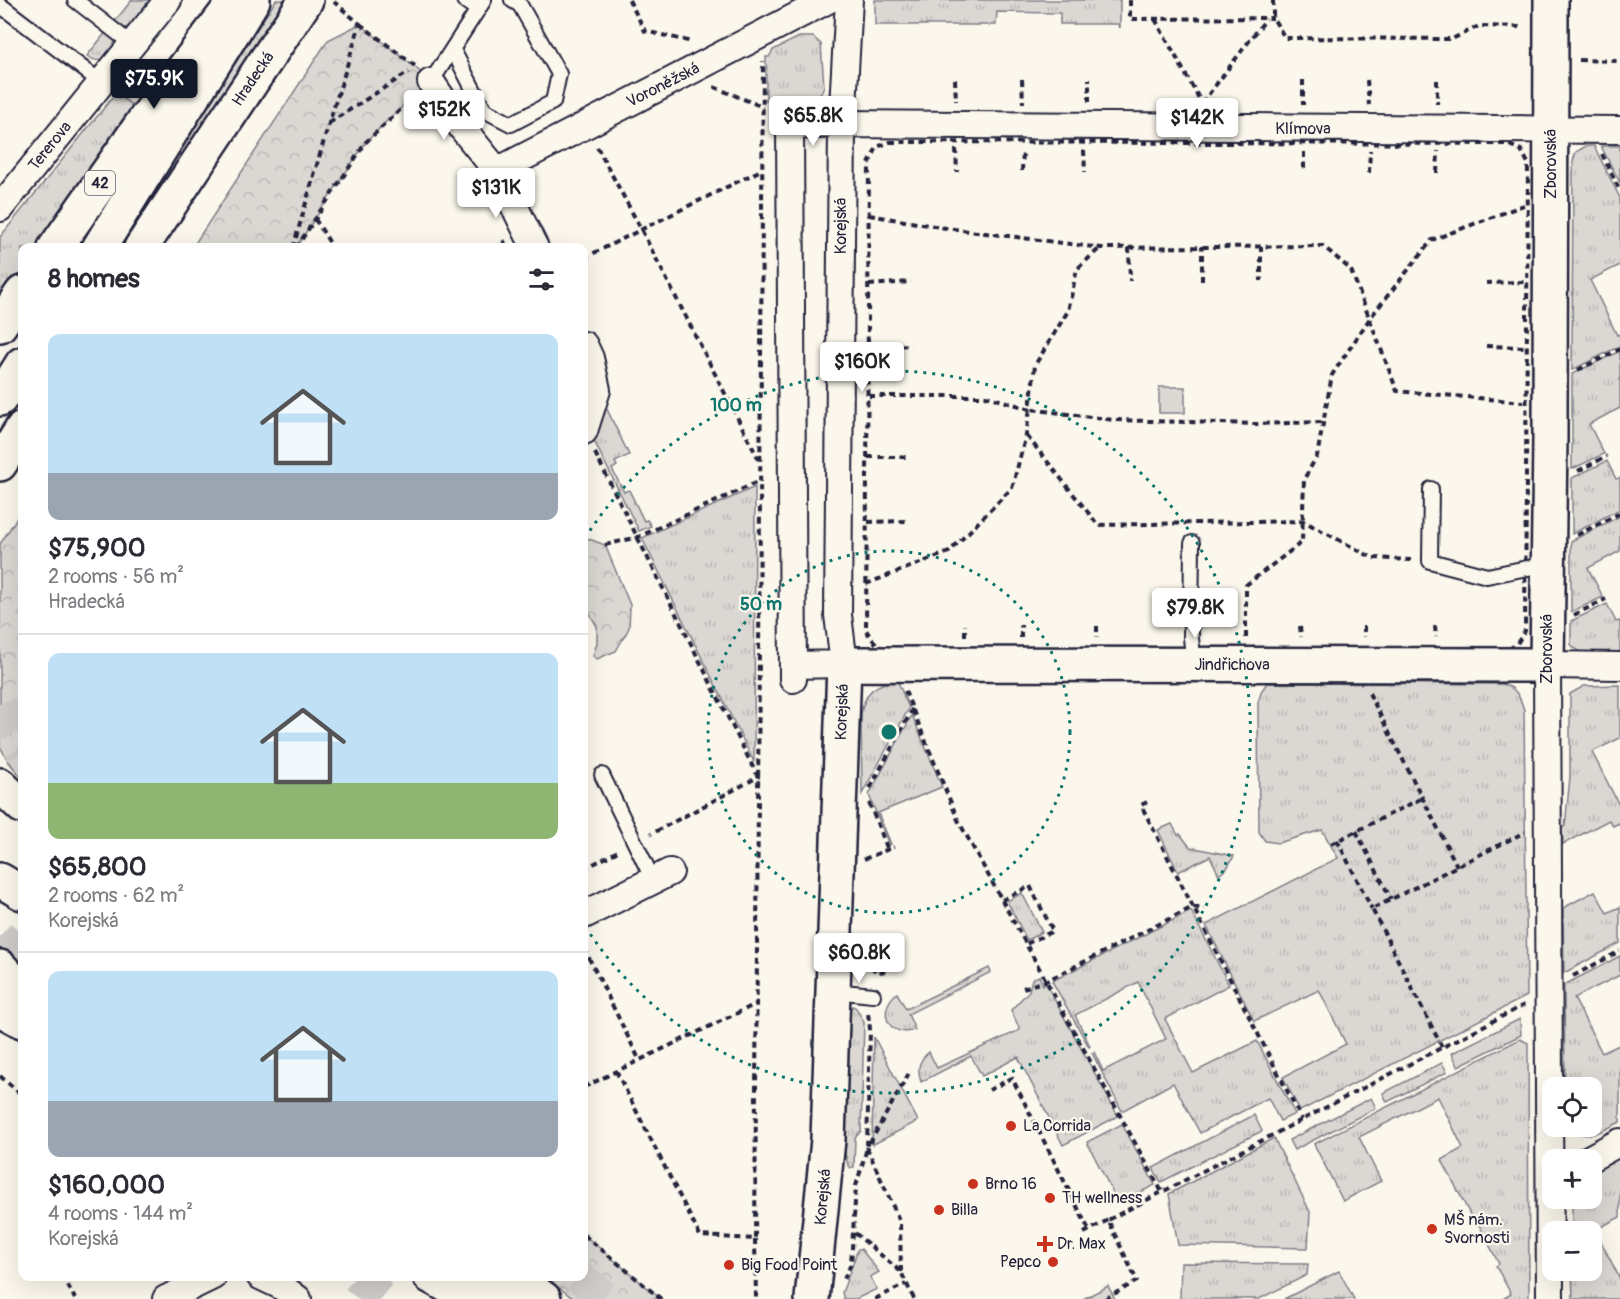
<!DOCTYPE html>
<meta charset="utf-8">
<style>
:root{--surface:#fff;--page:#f2f2f3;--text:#2b2b33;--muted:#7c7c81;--line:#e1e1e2;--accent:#111827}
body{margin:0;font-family:Pangolin,sans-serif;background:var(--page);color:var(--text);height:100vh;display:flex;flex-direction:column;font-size:22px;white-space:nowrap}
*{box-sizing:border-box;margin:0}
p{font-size:20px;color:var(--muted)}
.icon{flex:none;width:33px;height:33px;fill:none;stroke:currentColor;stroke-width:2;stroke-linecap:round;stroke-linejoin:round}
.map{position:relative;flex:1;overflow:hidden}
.details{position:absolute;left:18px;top:243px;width:570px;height:1038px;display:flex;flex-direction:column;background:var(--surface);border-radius:12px;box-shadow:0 6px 24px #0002}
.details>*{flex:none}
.fabs{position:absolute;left:1542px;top:1077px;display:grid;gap:12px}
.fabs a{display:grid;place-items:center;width:60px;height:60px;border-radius:12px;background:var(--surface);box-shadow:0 6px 24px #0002;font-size:30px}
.price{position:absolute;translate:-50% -51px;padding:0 14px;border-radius:6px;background:#fff;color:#222;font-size:20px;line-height:39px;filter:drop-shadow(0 2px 3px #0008)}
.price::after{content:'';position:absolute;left:50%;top:36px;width:18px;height:14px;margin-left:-9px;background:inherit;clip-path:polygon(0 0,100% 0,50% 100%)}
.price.on{background:var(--accent);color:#fff}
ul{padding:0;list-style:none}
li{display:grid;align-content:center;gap:12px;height:318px;padding:0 30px}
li+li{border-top:2px solid var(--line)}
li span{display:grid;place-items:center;height:186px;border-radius:12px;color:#555}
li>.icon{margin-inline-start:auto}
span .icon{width:108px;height:108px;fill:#fffc;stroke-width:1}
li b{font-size:26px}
h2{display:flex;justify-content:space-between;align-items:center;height:72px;padding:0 30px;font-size:26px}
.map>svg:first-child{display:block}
.grass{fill:url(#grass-tufts);stroke:#7e7d87;stroke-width:1.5}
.park{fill:url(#park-crowns);stroke:#7e7d87;stroke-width:1.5}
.pitch{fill:#dbd8d3;stroke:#7e7d87;stroke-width:1.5}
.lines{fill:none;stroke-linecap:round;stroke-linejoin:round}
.highway-tunnel{stroke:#d0ccc9;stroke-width:33;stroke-dasharray:33 16;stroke-linecap:butt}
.lane-casing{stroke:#22223b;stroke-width:18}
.street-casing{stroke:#22223b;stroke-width:30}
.secondary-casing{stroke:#22223b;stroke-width:38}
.highway-casing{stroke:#22223b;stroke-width:38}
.path{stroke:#22223b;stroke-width:4;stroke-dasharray:6 4.5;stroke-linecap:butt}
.lane{stroke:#fbf7ec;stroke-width:14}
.street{stroke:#fbf7ec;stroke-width:26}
.secondary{stroke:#fbf7ec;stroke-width:33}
.highway{stroke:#fbf7ec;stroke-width:33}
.ring{fill:none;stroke:#0f766e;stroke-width:3;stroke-dasharray:3 6}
.poi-dot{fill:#c8321e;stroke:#fbf7ec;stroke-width:2}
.labels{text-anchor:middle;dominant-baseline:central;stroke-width:4.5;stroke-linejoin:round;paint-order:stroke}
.shield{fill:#fbf7ec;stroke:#636270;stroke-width:1.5}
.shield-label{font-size:15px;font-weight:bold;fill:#22223b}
.street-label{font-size:16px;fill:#22223b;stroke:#fbf7ec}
.poi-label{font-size:16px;fill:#22223b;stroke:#fbf7ec;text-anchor:start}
.centre{fill:#0f766e;stroke:#fbf7ec;stroke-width:3}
.ring-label{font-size:18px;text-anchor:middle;font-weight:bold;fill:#0f766e;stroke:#fbf7ec;stroke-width:4.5;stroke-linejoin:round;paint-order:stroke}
</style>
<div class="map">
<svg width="1620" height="1299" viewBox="0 0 1620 1299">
<defs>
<pattern id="grass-tufts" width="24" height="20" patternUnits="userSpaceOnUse" patternTransform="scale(1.5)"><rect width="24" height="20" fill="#dbd8d3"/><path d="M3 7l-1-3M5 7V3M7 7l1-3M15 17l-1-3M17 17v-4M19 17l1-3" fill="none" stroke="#bcb9b6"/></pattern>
<pattern id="park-crowns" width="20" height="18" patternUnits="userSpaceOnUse" patternTransform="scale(1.5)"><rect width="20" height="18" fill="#dbd8d3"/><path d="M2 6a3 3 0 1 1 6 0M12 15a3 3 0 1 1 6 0" fill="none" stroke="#bcb9b6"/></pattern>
</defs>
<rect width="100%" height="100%" fill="#fbf7ec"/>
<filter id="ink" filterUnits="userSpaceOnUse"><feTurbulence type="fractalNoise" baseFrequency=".0167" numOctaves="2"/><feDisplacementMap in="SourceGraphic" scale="12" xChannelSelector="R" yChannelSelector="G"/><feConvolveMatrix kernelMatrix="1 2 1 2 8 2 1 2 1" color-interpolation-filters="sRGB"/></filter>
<g filter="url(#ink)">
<g class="grass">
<polygon points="132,0 154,0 131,27 124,28 115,21"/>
<polygon points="276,0 291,0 131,247 116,248"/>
<polygon points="875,0 1120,0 1120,28 1118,24 1060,24 1060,13 997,12 996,25 875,25"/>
<path d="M107 31 118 43C109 56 103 67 87 56Z"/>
<path d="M799 37H813L821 44 824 86 819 98C805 105 781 109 766 101V57H769L773 50Z"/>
<polygon points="116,93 138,110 41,247 22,248 22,274 0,305 0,237"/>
<polygon points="1586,146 1594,146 1620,198 1620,265 1590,280 1617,335 1620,334 1620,346 1572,370 1573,161 1576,152"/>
<polygon points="1601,146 1620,146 1620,183"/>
<polygon points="1620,351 1620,408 1589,424 1604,454 1572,469 1572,374"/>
<polygon points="22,393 22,415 0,450 0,428"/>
<polygon points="604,403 629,455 615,462 617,466 612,469 624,492 629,490 644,521 647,520 651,526 639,531 590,433"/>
<polygon points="1607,461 1616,479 1620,478 1620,509 1572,534 1572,478"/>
<polygon points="755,487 754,762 642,538"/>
<polygon points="1620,516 1620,551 1588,568 1603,597 1571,612 1571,541"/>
<path d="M1607 604 1616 622 1620 621V656C1601 656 1585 658 1571 645V621Z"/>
<path d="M889 682H898L909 708 862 794 861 714C864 696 871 686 889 682Z"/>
<path d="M1267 683 1502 684C1516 687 1520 697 1524 710L1527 996 1300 1111 1283 1077 1346 1044 1319 990 1254 1021 1206 925 1338 858 1322 830 1278 843 1265 841 1259 832 1258 702 1262 690Z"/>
<polygon points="1620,685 1620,738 1592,752 1620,807 1620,825 1619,823 1613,826 1609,820 1563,844 1562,828 1565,826 1570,777 1570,694 1584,686"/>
<polygon points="912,715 942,787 878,813 891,844 889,845 869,795"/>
<polygon points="1172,824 1178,835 1180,834 1190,847 1234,856 1227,868 1219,875 1210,856 1178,872 1158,830"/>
<polygon points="1595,891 1607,913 1620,907 1620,943 1564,973 1563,908"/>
<polygon points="1022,893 1042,932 1027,940 1007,901"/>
<polygon points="1191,911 1229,985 1165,1019 1193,1073 1257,1041 1295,1114 1280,1121 1268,1098 1200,1133 1173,1083 1122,1111 1092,1053 1094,1052 1103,1071 1166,1039 1138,982 1075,1015 1090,1046 1089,1047 1052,981"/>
<path d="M1620 956V975L1574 998 1602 1053 1619 1045 1620 1047V1122C1602 1131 1586 1143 1569 1127L1592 1126V1088L1565 1087 1564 985Z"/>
<path d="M989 968 991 972 908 1014 915 1030C888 1039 876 1010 897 993L906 1009Z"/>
<path d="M1039 976 1043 985 1046 984 1118 1116 1063 1145 1018 1057 982 1076 971 1056 921 1082C917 1069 918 1061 929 1052L937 1068 1020 1030 1011 1010 1029 991 1032 979Z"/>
<polygon points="853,1006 856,1008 864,1022 861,1131 855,1138 854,1167 851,1168 848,1165 843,1146 850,1009"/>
<polygon points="1520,1019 1521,1035 1458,1066 1452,1053"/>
<polygon points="874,1037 918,1121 872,1145"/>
<polygon points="1520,1039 1528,1043 1529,1299 1503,1299 1511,1294 1496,1266 1499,1264 1478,1223 1475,1224 1442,1160 1463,1148 1438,1097 1359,1137 1381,1181 1343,1201 1314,1144"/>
<polygon points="1442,1063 1447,1072 1387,1102 1383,1093"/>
<polygon points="1371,1098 1376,1108 1294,1150 1289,1140"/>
<polygon points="1254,1115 1262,1131 1161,1182 1153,1168"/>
<polygon points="1122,1124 1155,1185 1118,1203 1087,1142"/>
<polygon points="1274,1138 1310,1212 1308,1248 1178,1245 1169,1194"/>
<polygon points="1620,1155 1620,1217 1595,1230 1620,1279 1620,1299 1573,1299 1572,1271 1592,1270 1592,1232 1572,1231 1572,1199 1592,1198 1592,1170"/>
<polygon points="858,1249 861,1249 879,1272 870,1277 877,1289 856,1299 844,1299 842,1293"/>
<polygon points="1181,1263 1308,1264 1307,1275 1259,1299 1180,1299"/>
<polygon points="1339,1271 1354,1299 1284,1299"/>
<polygon points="1108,1286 1115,1299 1083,1299"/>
</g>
<g class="park">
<polygon points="360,24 416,68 431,82 392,116 366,142 296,247 192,248 328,40"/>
<polygon points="22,510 22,778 8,761 0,746 0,544"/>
<polygon points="584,537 605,545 630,605 629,628 616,651 597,659 593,656 597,643 597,626 584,604"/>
<polygon points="584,1235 661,1299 574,1299 545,1277 584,1276"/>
</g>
<rect class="pitch" x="1159" y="387" width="26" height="26"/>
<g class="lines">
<g class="highway-tunnel">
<polyline points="0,704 22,753"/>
<polyline points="0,936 22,955"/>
<polyline points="356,1276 384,1299"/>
<polyline points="578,1276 607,1299"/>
</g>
<g class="lane-casing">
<g id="lane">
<polyline points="75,0 133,45"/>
<polyline points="464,0 478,10"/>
<polyline points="0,5 102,83"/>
<polyline points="453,50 484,110 511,124 553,102 559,74 520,5 512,0"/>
<polyline points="431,82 484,0"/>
<polyline points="1431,489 1430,561 1487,576 1548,564"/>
<polyline points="1192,543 1191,638 1194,665"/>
<polyline points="602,775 653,880"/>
<polyline points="834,991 873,995"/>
</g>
</g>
<g class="street-casing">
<g id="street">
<polyline points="431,82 462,128 497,171 535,248"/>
<polyline points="497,171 828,0"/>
<polyline points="0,208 168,0"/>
<polyline points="584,345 590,358 597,390 584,431"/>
<polyline points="793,665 844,664 838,615 842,124 849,0"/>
<polyline points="793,679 790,126 842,124 1620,130"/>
<polyline points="584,915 670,872"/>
<polyline points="1587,1160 1620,1142"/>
<polyline points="260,1276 281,1286 298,1299"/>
<polyline points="166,1299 213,1276"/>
<polyline points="1550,1299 1547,665 1620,666"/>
</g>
</g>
<g class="secondary-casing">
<g id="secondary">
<polyline points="99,248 253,0"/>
<polyline points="141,248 306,0"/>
<polyline points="0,399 22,364"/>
<polyline points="0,464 22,429"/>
<polyline points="812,1299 828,1140 844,664 1547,665 1550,440 1551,0"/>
</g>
</g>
<g class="highway-casing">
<g id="highway">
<polyline points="55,248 146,118 236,0"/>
<polyline points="0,325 22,293"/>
<polyline points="0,785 22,806"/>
<polyline points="0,880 22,893"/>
<polyline points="0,967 22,990"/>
<polyline points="0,1009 22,1021"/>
<polyline points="430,1276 448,1286 468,1299"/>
<polyline points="483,1276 507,1299"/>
<polyline points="513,1276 544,1299"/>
</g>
</g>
<g class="path">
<polyline points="629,0 645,31 692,42"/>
<polyline points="1130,0 1130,19 1273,18"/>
<polyline points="1273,0 1273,18 1285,38 1452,39 1479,26 1524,27"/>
<polyline points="1155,19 1201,102"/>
<polyline points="360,24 415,66"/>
<polyline points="1579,60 1620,61"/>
<polyline points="955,79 956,101"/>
<polyline points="1022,79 1023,103"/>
<polyline points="1303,80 1303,105"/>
<polyline points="1367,80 1369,105"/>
<polyline points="1437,80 1437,104"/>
<polyline points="714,87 763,107"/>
<polyline points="1089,102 1089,79"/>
<polyline points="1202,103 1266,19"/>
<polyline points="329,123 409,72"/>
<path d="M890 142 1507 144 1521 150 1528 163 1525 631 1516 645 1504 651H899C880 649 876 646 866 630L869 164 877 147Z"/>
<polyline points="597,147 641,229 759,460"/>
<polyline points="956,149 957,172"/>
<polyline points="1084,150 1085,172"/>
<polyline points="1304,152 1304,172"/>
<polyline points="1602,154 1620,191"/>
<polyline points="1022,171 1023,150"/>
<polyline points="1369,173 1370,150"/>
<polyline points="1437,173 1438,151"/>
<polyline points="869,215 946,228 1101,248 1323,246 1351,270 1397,391 1523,402"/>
<polyline points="315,219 333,248"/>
<polyline points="1261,246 1261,281"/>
<polyline points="1129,247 1130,281"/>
<polyline points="293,248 329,123 360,24 334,2"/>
<polyline points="296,248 366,142 413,98"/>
<polyline points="493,248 506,241"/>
<polyline points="584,258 761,170"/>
<polyline points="1202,281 1202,246"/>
<polyline points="1486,283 1524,282"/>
<polyline points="869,285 911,282"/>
<polyline points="1486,346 1524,347"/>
<polyline points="869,347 911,345"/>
<polyline points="1578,370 1620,349"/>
<polyline points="869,396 986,396 1030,409 1035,365 1068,311 1077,269 1100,248"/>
<polyline points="1027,436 1098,525 1303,521 1373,558 1411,560"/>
<polyline points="595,453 758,777 651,834"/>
<polyline points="868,457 910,457"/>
<polyline points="1578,471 1607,456"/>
<polyline points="868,522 910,521"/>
<polyline points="1577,535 1620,513"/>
<polyline points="605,545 638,537 760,481"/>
<polyline points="866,584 949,552 1012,488 1026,435 1030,409 1114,420 1256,424 1322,422"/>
<polyline points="1574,615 1606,599"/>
<polyline points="1097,626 1097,637"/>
<polyline points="1300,626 1301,637"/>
<polyline points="1364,626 1364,637"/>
<polyline points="1435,626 1436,637"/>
<polyline points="965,636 965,625"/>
<polyline points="1021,638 1021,625"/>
<polyline points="1246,638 1246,585 1302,542 1304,479 1317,456 1332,375 1370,318 1432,240 1524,205"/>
<polyline points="905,691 958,820 1162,1192"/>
<polyline points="1369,693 1457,866"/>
<polyline points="870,788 913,708"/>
<polyline points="1147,802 1141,805 1302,1120"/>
<polyline points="869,803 888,850"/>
<polyline points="1356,831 1391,899"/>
<polyline points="1337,840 1372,909"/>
<polyline points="1331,844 1422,798"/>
<polyline points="864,859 894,847"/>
<polyline points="584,869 620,850"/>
<polyline points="1002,900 1030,886 1053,931 1026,944"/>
<polyline points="865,947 869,965 877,972 887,971"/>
<polyline points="584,948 639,1059"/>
<polyline points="1573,976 1620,951"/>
<polyline points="1023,988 1046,981 1193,907 1204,909"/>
<polyline points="1442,1047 1372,909 1525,832"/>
<polyline points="616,1071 700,1236 755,1239 763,61"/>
<polyline points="0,1076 22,1095"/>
<polyline points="584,1087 756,1004"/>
<polyline points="989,1090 1012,1078 1089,1230"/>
<polyline points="855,1233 901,1272 914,1299"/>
<polyline points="1084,1233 1108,1220"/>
<polyline points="584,1235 661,1299"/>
<polyline points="755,1239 756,1299"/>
<polyline points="901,1272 900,1222 867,1148 909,1073"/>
<polyline points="63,1276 75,1299"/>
<polyline points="844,1279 851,1264 856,1186 867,1148 870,1029 868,1013"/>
<polyline points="875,1299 906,1284"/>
<polyline points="1105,1299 1137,1281 1108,1220 1524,1005"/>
</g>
<use href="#lane" class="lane"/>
<use href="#street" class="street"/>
<use href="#secondary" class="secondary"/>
<use href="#highway" class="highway"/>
</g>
</g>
<g class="ring">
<circle cx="889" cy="732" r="181"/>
<path d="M585 538A361 361 0 1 1 585 926"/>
</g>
<g class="poi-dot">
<circle cx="1011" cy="1126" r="6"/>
<circle cx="973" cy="1184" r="6"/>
<circle cx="1050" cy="1198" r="6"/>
<circle cx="939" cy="1210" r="6"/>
<circle cx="1432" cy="1229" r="6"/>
<path d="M1042 1235h6v6h6v6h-6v6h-6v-6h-6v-6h6z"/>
<circle cx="1053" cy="1262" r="6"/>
<circle cx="729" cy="1265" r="6"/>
</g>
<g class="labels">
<rect class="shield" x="85" y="171" width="30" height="24" rx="4.5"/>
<g class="shield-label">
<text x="100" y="183">42</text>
</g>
<g class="street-label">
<text transform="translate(253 79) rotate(-56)">Hradecká</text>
<text transform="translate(663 85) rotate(-27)">Voroněžská</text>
<text x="1303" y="129">Klímova</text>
<text transform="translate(50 146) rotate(-51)">Tererova</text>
<text transform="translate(1551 164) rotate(-90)">Zborovská</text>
<text transform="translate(841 226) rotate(-90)">Korejská</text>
<text transform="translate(1547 649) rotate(-90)">Zborovská</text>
<text x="1232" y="665">Jindřichova</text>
<text transform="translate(842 712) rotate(-88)">Korejská</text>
<text transform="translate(823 1197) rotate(-85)">Korejská</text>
</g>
<g class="poi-label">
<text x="1023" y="1126">La Corrida</text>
<text x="985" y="1184">Brno 16</text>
<text x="1062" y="1198">TH wellness</text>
<text x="951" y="1210">Billa</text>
<text x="1444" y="1220">MŠ nám.<tspan x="1444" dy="18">Svornosti</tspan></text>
<text x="1057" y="1244">Dr. Max</text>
<text x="1041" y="1262" text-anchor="end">Pepco</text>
<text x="741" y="1265">Big Food Point</text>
</g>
</g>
<circle cx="889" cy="732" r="9" class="centre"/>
<g class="ring-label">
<text x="736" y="411">100 m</text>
<text x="761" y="610">50 m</text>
</g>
</svg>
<div class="fabs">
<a><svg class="icon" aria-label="locate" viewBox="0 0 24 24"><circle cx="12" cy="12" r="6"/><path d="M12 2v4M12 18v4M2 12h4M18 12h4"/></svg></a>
<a>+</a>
<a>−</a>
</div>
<b class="price on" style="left:154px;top:110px">$75.9K</b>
<b class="price" style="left:444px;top:141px">$152K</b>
<b class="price" style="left:813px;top:147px">$65.8K</b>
<b class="price" style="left:1197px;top:149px">$142K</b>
<b class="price" style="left:496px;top:219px">$131K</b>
<b class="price" style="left:862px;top:393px">$160K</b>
<b class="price" style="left:1195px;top:639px">$79.8K</b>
<b class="price" style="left:859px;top:984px">$60.8K</b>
<section class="details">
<h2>8 homes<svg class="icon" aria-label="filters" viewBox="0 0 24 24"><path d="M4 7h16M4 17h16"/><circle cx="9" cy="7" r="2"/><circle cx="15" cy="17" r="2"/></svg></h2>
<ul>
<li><span style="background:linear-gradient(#bfe0f5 75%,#9aa5b1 0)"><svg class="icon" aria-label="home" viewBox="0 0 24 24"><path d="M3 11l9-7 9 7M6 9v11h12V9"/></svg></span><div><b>$75,900</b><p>2 rooms · 56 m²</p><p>Hradecká</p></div></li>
<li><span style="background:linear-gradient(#bfe0f5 70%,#8fb573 0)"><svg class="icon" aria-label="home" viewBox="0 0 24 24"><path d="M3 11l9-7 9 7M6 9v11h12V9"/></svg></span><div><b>$65,800</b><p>2 rooms · 62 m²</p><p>Korejská</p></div></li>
<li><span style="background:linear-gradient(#bfe0f5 70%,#9aa5b1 0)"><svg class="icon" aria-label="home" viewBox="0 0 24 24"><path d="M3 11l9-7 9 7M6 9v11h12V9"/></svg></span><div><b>$160,000</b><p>4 rooms · 144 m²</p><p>Korejská</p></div></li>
</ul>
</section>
</div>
